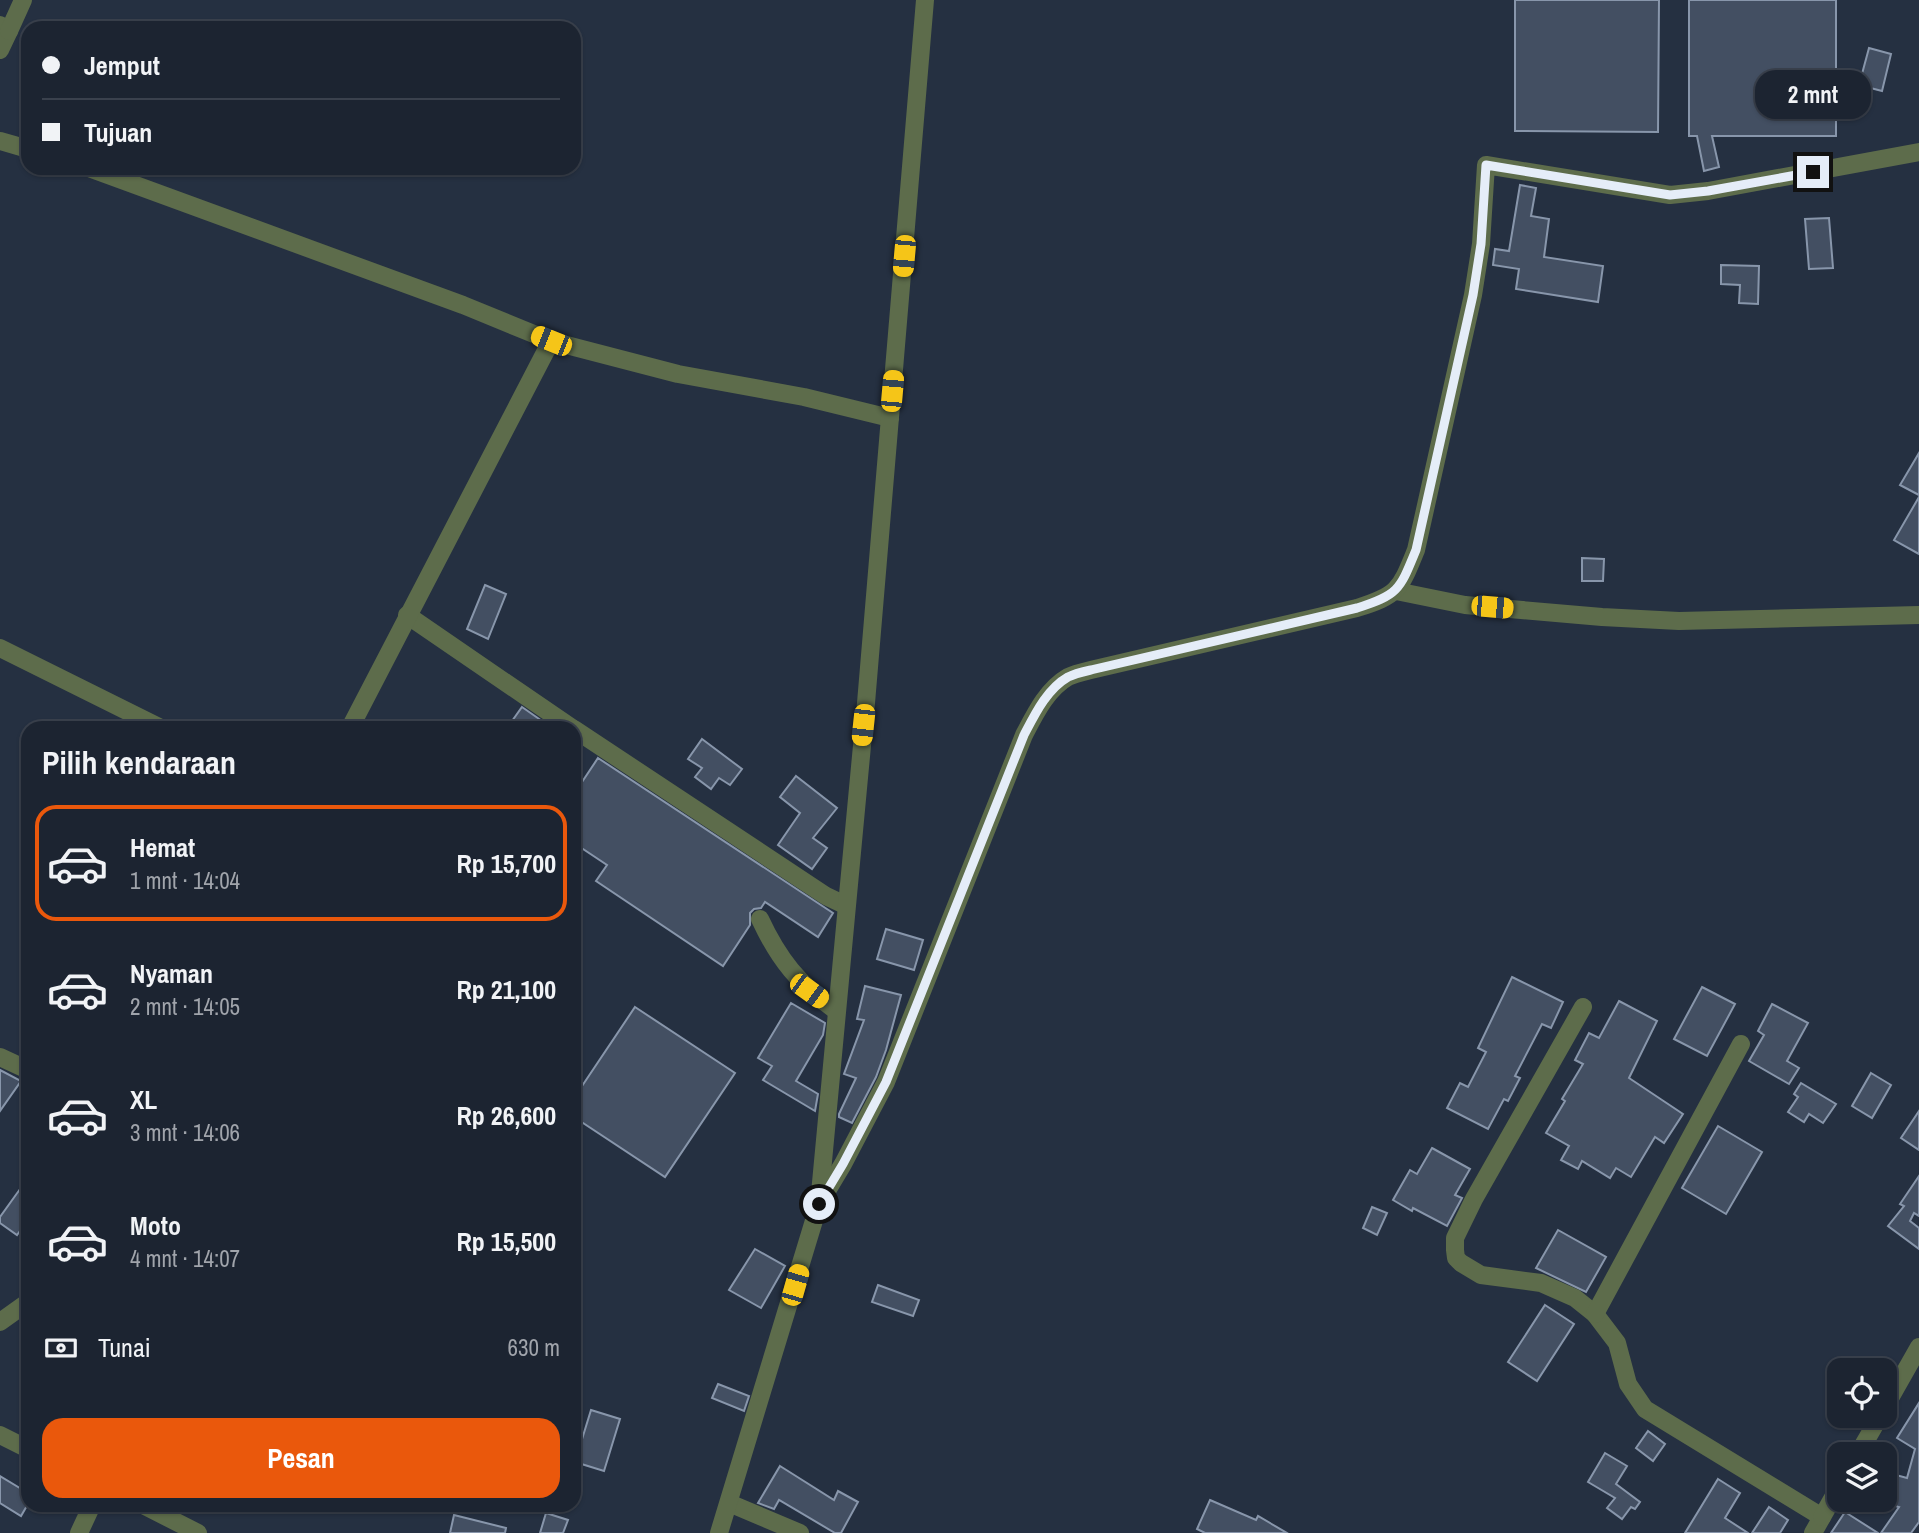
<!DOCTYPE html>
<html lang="id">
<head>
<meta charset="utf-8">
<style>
	:root { --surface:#1c2431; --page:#29303d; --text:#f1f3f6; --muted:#a0a4ab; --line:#3a414d; --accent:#ea580c }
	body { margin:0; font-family:"Archivo Narrow",sans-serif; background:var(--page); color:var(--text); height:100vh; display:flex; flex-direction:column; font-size:26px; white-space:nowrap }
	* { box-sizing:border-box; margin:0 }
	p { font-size:23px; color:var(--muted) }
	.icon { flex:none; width:38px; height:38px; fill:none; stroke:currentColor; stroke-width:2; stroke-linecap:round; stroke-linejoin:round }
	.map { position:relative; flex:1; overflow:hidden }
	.sheet { position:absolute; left:21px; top:721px; width:560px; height:791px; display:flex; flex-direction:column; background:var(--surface); border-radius:21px; box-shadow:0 2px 5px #0004,0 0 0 2px var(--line) }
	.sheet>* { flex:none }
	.guide { position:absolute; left:21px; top:21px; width:560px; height:154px; border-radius:21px; box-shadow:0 2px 5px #0004,0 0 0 2px var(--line); display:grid; align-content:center; height:154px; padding:0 21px; background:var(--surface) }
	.fabs { position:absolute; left:1827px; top:1358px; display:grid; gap:14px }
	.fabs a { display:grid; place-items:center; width:70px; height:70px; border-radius:14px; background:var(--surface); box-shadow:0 2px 5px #0004,0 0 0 2px var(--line); font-size:35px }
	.end { position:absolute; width:32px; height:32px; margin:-16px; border:9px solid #e5edf8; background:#111; box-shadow:0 0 0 4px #111 }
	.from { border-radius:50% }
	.bubble { position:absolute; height:49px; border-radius:21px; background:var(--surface); box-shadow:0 2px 5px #0004,0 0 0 2px var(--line); font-size:23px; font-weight:700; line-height:49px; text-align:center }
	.car { position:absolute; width:21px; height:42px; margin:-21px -10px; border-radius:9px; box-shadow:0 0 5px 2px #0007; background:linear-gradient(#f5c518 24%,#345 0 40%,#f5c518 0 76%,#345 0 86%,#f5c518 0) }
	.guide b { display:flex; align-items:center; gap:24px; height:66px; font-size:26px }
	.guide b+b { border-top:2px solid var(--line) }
	.guide i { width:18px; height:18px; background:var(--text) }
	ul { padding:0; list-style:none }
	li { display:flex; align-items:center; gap:21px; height:116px; margin:0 14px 10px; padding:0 7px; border:4px solid transparent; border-radius:21px }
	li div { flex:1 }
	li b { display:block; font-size:26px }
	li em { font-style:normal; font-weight:700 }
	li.selected { border-color:var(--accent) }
	li>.icon { width:63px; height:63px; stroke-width:1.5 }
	h2 { padding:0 21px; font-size:32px; line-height:84px }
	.pay { display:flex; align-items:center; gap:18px; height:77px; padding:0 21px; font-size:26px }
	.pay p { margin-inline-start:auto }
	.primary-button { display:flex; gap:14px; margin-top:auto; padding:14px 21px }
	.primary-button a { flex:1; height:80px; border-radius:21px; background:var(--accent); color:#fff; font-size:28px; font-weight:700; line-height:80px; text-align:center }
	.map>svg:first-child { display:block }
	.building { fill:#434f62; stroke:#8896ab; stroke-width:2 }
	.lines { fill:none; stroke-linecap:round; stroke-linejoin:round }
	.minor { stroke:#5d6c4b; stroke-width:18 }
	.route { stroke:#e5edf8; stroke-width:9 }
</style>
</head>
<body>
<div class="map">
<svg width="1919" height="1533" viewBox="0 0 1919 1533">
	<rect width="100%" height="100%" fill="#253041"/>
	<g class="building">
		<polygon points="1515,0 1659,0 1658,132 1515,131"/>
		<polygon points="1689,0 1836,0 1836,136 1712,136 1719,167 1704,171 1697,136 1689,136"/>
		<polygon points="1869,48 1891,54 1882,91 1859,85"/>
		<polygon points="1520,185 1536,188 1531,216 1549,219 1544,257 1603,266 1598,302 1516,289 1519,269 1493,265 1495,249 1509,251"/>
		<polygon points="1829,218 1833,268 1809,269 1805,219"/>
		<polygon points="1721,265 1759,266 1758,304 1739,303 1740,285 1721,284"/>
		<polygon points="1919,453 1919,495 1900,485"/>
		<polygon points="1919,497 1919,554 1894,540"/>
		<polygon points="1582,558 1604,559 1603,581 1582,581"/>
		<polygon points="485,585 506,594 488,639 467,629"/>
		<polygon points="522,707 552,728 507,728"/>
		<polygon points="702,739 742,769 730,785 719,778 711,789 695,777 702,768 688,759"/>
		<polygon points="598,758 833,913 818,937 765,902 761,908 754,909 750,913 750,925 723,966 596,881 607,865 574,843 574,794"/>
		<polygon points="796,776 837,808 813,838 827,848 812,869 778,845 800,813 780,797"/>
		<polygon points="886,929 923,940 914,970 877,959"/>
		<polygon points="1512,977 1563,1002 1551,1028 1542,1024 1515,1076 1520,1078 1508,1101 1504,1099 1488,1129 1447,1108 1460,1083 1468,1087 1486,1052 1478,1048"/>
		<polygon points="865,986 901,995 886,1050 876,1077 852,1123 839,1117 839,1114 856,1078 844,1074 864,1020 857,1019"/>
		<polygon points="1702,987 1735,1004 1707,1056 1674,1039"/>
		<polygon points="1619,1001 1657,1021 1629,1078 1683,1114 1664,1143 1655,1137 1631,1177 1616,1168 1610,1178 1582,1161 1578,1169 1561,1160 1569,1146 1546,1133 1565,1101 1562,1099 1583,1064 1575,1060 1589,1033 1599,1038"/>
		<polygon points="791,1003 825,1023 823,1035 796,1081 818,1094 815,1111 763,1080 772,1066 758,1058"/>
		<polygon points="1772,1004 1808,1023 1787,1061 1799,1068 1789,1084 1749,1061 1764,1035 1758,1031"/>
		<polygon points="635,1007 735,1073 665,1177 574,1117 574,1098"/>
		<polygon points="0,1070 21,1081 0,1111"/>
		<polygon points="1871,1073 1891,1085 1872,1118 1852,1106"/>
		<polygon points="1801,1083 1836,1104 1823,1123 1809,1114 1804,1122 1788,1112 1798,1097 1794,1094"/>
		<polygon points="1919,1111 1919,1150 1901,1138"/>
		<polygon points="1718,1126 1762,1152 1726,1214 1682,1188"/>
		<polygon points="1432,1148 1470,1169 1455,1195 1462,1198 1447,1226 1413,1208 1412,1211 1393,1200 1410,1170 1417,1174"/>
		<polygon points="1919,1176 1919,1216 1914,1213 1910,1221 1919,1228 1919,1249 1888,1226 1904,1206 1900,1204"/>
		<polygon points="28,1178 28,1220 17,1235 0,1223 0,1217"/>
		<polygon points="1372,1207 1387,1213 1377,1235 1363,1228"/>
		<polygon points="1558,1230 1606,1257 1586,1292 1536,1268"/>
		<polygon points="755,1249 785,1266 761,1308 729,1290"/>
		<polygon points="878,1285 919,1300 913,1316 872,1302"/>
		<polygon points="1545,1305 1574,1324 1537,1381 1508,1362"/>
		<polygon points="718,1384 749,1396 744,1411 712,1398"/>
		<polygon points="1919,1403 1919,1522 1911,1533 1881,1533 1899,1507 1885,1503 1885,1472 1907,1478 1915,1449 1897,1438"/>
		<polygon points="591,1410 620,1419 604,1471 575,1462"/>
		<polygon points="1648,1431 1665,1444 1653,1461 1636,1448"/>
		<polygon points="1605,1453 1627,1466 1616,1484 1640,1502 1635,1509 1631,1507 1622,1519 1607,1508 1615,1498 1588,1482"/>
		<polygon points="780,1466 834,1500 838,1491 858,1502 841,1533 835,1533 779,1500 774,1509 758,1503"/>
		<polygon points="0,1476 28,1493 28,1504 21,1516 0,1503"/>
		<polygon points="1718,1479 1740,1493 1725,1518 1748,1533 1685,1533"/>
		<polygon points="1210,1500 1256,1520 1258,1516 1287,1533 1205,1533 1197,1529"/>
		<polygon points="1769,1507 1788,1520 1780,1533 1752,1533"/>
		<polygon points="1845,1512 1878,1533 1831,1533"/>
		<polygon points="546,1513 568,1520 563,1533 540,1533"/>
		<polygon points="454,1515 506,1528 505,1533 450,1533"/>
	</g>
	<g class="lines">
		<g class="minor">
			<polyline points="0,25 9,31 0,50"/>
			<polyline points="9,31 23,0"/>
			<polyline points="0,141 28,149"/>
			<polyline points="89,168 463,305 551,341 678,374 804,397 890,418"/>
			<polyline points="1396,591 1465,605 1602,617 1679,621 1919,615"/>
			<polyline points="407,615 572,728"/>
			<polyline points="0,648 161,728"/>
			<polyline points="350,728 551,341"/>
			<polyline points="574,729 826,896 845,905"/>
			<path d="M760,919C779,960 799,984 835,1010"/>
			<polyline points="1583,1007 1474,1199 1455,1238 1455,1250 1456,1258 1461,1263 1481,1275 1541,1283 1575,1298 1595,1314 1617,1343 1628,1384 1645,1409 1822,1517 1813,1533"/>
			<polyline points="0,1057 28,1070"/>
			<path d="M819,1204L843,1164L886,1082L1024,735C1035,714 1047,689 1068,677C1076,673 1087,671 1095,669L1357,608C1399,595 1400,589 1416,550L1473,295L1481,244L1486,165L1670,195L1708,191L1919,152"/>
			<polyline points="1595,1314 1741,1044"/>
			<polyline points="0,1322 28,1302"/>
			<polyline points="1885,1407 1919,1347"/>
			<polyline points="0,1435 28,1449"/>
			<polyline points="1858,1454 1880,1416"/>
			<polyline points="729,1503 800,1533"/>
			<polyline points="143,1505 198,1533"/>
			<polyline points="1822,1517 1839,1487"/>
			<polyline points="79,1533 92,1505"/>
			<polyline points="719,1533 819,1204 866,703 925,0"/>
		</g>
	</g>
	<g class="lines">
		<path class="route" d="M819,1204L843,1164L886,1082L1024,735C1035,714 1047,689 1068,677C1076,673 1087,671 1095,669L1357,608C1399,595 1400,589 1416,550L1473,295L1481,244L1486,165L1670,195L1708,191L1813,172"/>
	</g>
</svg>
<div class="fabs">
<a><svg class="icon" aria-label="locate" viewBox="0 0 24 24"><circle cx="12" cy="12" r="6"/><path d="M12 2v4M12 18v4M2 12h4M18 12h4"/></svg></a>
<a><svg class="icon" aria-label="layers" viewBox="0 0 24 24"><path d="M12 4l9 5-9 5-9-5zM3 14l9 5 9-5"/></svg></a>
</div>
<i class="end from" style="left:819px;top:1204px"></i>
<i class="end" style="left:1813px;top:172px"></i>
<div class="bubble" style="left:1755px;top:70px;width:116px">2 mnt</div>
<i class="car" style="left:904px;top:256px;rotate:185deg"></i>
<i class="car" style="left:551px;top:341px;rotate:292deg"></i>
<i class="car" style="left:892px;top:391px;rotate:5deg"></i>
<i class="car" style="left:1492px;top:607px;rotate:95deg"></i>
<i class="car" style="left:863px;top:725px;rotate:186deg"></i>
<i class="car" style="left:809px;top:991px;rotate:126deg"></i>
<i class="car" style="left:795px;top:1285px;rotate:16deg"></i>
<div class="guide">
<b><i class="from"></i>Jemput</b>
<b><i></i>Tujuan</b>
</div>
<section class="sheet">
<h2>Pilih kendaraan</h2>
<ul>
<li class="selected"><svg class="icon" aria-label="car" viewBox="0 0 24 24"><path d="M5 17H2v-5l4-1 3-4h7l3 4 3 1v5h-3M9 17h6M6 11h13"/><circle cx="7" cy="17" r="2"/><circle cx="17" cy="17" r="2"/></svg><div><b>Hemat</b><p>1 mnt · 14:04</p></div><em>Rp 15,700</em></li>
<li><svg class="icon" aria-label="car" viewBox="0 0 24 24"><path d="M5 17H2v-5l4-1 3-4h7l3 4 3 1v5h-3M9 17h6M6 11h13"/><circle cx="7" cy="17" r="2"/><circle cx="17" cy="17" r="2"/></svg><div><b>Nyaman</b><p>2 mnt · 14:05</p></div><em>Rp 21,100</em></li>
<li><svg class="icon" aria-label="car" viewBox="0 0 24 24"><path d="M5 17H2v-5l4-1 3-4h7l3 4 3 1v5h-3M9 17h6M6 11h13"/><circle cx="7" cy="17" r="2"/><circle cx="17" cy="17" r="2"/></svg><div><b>XL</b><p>3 mnt · 14:06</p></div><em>Rp 26,600</em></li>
<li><svg class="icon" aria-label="car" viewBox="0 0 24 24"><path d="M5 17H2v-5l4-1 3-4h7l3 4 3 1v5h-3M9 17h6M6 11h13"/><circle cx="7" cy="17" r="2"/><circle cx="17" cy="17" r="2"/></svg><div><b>Moto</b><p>4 mnt · 14:07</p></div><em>Rp 15,500</em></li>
</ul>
<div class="pay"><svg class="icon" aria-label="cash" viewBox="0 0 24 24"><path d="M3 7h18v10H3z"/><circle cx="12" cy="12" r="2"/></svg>Tunai<p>630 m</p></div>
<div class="primary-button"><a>Pesan</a></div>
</section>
</div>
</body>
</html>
